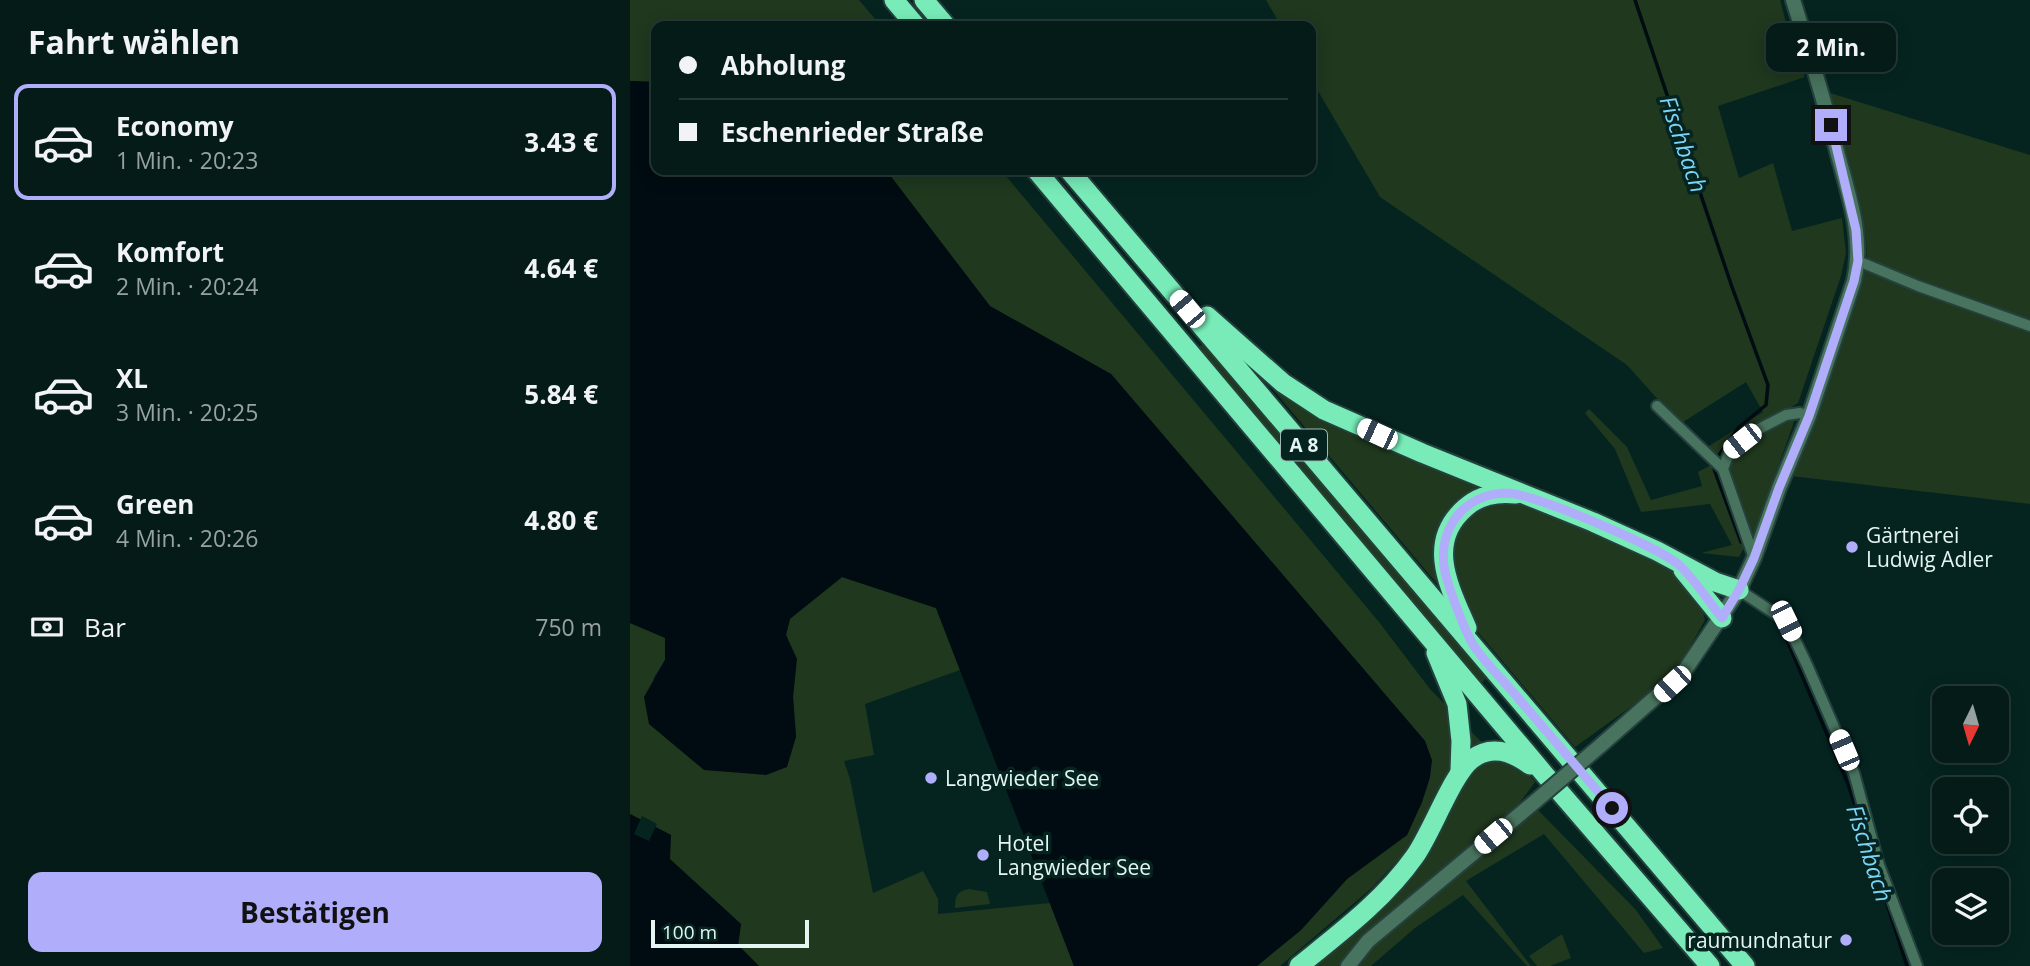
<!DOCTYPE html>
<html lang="de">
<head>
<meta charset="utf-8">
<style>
	:root { --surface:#041b18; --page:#122825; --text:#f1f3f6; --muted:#97a1a2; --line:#253937; --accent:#b0aefa }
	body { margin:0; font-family:"Open Sans",sans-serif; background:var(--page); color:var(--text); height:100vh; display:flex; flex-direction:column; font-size:26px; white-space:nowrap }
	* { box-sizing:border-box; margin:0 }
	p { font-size:23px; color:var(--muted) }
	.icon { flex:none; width:38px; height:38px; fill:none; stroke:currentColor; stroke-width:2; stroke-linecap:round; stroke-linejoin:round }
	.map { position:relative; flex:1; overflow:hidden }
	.details { display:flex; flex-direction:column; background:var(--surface); width:630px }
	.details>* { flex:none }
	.top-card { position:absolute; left:21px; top:21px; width:665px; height:154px; border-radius:14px; box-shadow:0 4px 18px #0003,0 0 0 2px var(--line); display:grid; align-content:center; height:154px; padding:0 28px; background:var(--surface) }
	.needle { width:46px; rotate:185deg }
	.fabs { position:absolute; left:1302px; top:686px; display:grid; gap:14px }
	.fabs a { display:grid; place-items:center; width:77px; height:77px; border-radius:14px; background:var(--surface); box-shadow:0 4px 18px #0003,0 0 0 2px var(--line); font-size:35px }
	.scale { position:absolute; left:21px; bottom:18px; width:158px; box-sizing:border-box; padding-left:7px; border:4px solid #e4f5f2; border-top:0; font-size:19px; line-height:24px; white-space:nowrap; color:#e4f5f2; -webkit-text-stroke:5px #052420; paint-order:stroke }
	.end { position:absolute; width:32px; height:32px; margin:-16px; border:9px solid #b0aefa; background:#111; box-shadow:0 0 0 4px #111 }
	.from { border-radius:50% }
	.bubble { position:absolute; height:49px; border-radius:14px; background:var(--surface); box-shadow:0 4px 18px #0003,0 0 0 2px var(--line); font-size:23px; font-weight:700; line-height:49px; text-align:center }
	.car { position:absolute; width:21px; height:42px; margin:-21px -10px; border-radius:9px; box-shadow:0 0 5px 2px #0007; background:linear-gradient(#fff 24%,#345 0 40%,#fff 0 76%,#345 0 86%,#fff 0) }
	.top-card b { display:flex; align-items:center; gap:24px; height:66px; font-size:26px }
	.top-card b+b { border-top:2px solid var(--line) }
	.top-card i { width:18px; height:18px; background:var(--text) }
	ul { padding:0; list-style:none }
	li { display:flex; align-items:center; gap:21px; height:116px; margin:0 14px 10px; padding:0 14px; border:4px solid transparent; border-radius:14px }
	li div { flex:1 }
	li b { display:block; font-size:26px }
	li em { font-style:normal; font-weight:700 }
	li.active { border-color:var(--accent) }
	li>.icon { width:63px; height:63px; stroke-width:1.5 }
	h2 { padding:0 28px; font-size:32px; line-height:84px }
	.pay { display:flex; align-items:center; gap:18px; height:77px; padding:0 28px; font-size:26px }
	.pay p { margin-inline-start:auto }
	.action { display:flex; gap:14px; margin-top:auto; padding:14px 28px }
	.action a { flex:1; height:80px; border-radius:14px; background:var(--accent); color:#111; font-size:28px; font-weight:700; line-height:80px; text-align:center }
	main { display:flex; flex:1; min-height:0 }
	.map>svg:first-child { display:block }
	.green { fill:#1f381e }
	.water { fill:#000c12 }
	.pier { fill:#052420 }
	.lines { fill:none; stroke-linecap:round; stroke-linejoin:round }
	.stream { stroke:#000c12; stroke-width:3.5 }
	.minor-casing { stroke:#24413d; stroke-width:14 }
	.tertiary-casing { stroke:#24413d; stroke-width:18 }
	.motorway-casing { stroke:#24413d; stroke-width:23 }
	.minor { stroke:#48735e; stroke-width:10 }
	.tertiary { stroke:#48735e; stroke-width:14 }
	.motorway { stroke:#78ebb8; stroke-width:19 }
	.tertiary-bridge-casing { stroke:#24413d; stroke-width:18; stroke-linecap:butt }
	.tertiary-bridge { stroke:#48735e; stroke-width:14 }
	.route { stroke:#b0aefa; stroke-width:9 }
	.poi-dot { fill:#b0aefa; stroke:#052420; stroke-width:2.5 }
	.labels { text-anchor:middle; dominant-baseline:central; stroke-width:7; stroke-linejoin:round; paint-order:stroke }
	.shield { fill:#052420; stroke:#a1b6b3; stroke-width:2 }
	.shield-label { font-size:19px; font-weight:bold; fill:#e4f5f2 }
	.poi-label { font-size:21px; fill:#e4f5f2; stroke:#052420; text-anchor:start }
	.water-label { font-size:23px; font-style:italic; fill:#7bd5f6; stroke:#052420 }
</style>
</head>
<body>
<main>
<section class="details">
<h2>Fahrt wählen</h2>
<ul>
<li class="active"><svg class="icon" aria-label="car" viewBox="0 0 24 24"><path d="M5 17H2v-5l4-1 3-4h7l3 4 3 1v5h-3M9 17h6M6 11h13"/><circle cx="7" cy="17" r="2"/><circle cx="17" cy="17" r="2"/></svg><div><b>Economy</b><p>1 Min. · 20:23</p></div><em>3.43 €</em></li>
<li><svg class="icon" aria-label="car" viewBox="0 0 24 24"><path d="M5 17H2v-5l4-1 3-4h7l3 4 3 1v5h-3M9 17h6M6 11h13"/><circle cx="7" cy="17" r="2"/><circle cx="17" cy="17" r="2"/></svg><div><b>Komfort</b><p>2 Min. · 20:24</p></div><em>4.64 €</em></li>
<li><svg class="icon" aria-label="car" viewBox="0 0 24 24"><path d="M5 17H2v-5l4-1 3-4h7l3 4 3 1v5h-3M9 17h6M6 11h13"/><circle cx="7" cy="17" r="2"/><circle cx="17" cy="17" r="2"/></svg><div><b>XL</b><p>3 Min. · 20:25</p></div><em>5.84 €</em></li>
<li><svg class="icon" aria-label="car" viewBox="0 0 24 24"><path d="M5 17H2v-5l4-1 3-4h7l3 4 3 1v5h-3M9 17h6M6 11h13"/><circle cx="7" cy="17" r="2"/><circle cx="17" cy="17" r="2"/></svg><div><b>Green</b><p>4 Min. · 20:26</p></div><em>4.80 €</em></li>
</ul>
<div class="pay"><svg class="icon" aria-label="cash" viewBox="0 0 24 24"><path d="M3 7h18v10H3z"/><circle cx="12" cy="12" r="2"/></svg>Bar<p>750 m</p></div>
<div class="action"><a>Bestätigen</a></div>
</section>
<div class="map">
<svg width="1400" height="966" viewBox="0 0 1400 966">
	<rect width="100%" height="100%" fill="#052420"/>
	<g class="green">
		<polygon points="0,0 229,0 251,26 26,26 26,82 0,81"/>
		<polygon points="636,0 1150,0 1166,59 1175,77 1088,106 1109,178 1143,163 1162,231 1212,218 1216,253 1211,276 1168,403 1122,431 1099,449 1090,471 1116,544 1109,557 1071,553 1102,545 1080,504 1011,512 985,449 955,413 959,409 997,447 1021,500 1072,486 1068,472 1081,465 1071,451 1133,412 1116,382 1050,424 997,365 750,197 681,79 681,26 651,26"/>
		<polygon points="1200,93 1400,155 1400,504 1161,476 1203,370 1237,260 1236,238"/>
		<polygon points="256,170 371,170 749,622 800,689 867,758 892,767 905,782 880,816 731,941 710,966 674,966 795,854 818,815 779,848 743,887 650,966 627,966 671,930 717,879 777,835 792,802 800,777 795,741 481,374 360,307"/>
		<polygon points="575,342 858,676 849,686 565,350"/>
		<polygon points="619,361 679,406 1014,549 1040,567 1071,602 1075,620 1051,663 1027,688 945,747"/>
		<polygon points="1160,420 1164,421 1163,425 1123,537 1097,468 1109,449 1146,426"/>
		<polygon points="212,577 306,608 330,670 235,704 244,755 214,761 220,779 243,893 293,871 308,899 308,914 420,903 444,966 129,966 108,945 111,924 39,859 41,835 0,814 0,623 35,637 35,660 23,679 166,737 163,697 166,660 156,635 160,618"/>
		<polygon points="907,809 1006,910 1033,948 1014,953 914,834 836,881 901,966 897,966 833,895 785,928 741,966 723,966 741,945"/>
		<path d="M339,889L357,892L360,904L325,908C325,896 327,891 339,889Z"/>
		<polygon points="932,934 941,958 920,966 907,966 899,956"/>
	</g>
	<g class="water">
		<polygon points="0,81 26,82 26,170 256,170 360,306 481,374 795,741 802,760 800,777 792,802 777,835 717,879 671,930 627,966 444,966 306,608 212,577 160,619 156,635 167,659 163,697 166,737 157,767 136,775 74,770 19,724 14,697 35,660 35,638 0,623"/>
		<polygon points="0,814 41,835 40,859 111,924 108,945 129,966 0,966"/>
	</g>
	<polygon class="pier" points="12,816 27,824 19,841 4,834"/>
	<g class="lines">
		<g class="stream">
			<polyline points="1005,0 1102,287 1138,385 1136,405 1109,427 1089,455"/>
			<polyline points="1084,469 1111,542"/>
			<polyline points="1151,626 1218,784 1277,966"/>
		</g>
		<defs>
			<g id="minor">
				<polyline points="1228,261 1288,286 1400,326"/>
				<polyline points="1027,406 1093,469"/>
				<polyline points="1124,558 1093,469 1100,450 1123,432 1156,415 1170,413 1179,416"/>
				<polyline points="1109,590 1156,621 1177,665 1224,773 1249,865 1287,966"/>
			</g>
			<g id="tertiary">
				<path d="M970,746L1053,673L1109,590L1124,558L1149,488L1179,416L1224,281C1234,238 1219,196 1208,155C1195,102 1179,51 1163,0"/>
				<polyline points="718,966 738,941 901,805"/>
			</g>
			<g id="motorway">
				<polyline points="264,0 286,26"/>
				<polyline points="294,0 316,26"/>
				<polyline points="406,170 916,776 1080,966"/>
				<polyline points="439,170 1115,966"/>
				<polyline points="577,316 653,383 694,410 792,453 963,522 1027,551 1085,582 1109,590"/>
				<polyline points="1053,570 1092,618"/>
				<path d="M837,628C820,588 795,543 835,508C849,495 868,492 886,494"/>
				<polyline points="806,653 827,704 831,741 830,771"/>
				<path d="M669,966C711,932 754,900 785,856C802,832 823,773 842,759C862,744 882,752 900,765"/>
			</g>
		</defs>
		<use href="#minor" class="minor-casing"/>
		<use href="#tertiary" class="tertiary-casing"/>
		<use href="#motorway" class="motorway-casing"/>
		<use href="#minor" class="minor"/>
		<use href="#tertiary" class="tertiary"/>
		<use href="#motorway" class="motorway"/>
		<defs>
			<polyline id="tertiary-bridge" points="901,805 970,746"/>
		</defs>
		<use href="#tertiary-bridge" class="tertiary-bridge-casing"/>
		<use href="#tertiary-bridge" class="tertiary-bridge"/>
	</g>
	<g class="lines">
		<path class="route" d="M982,808C951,772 920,735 889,699C875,682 857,665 844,646C835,632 819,589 815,572C806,530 834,493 877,493C905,494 1026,546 1048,564C1065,579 1078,601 1092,618L1109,590L1124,558L1149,488L1179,416L1224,281L1228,261L1226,230L1201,125"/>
	</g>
	<g class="poi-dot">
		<circle cx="1222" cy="547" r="7"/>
		<circle cx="301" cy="778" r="7"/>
		<circle cx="353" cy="855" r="7"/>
		<circle cx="1216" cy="940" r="7"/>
	</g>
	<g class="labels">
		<rect class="shield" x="651" y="429.5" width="46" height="31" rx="5"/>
		<g class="shield-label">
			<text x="674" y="445">A 8</text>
		</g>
		<g class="poi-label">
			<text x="1236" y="535">Gärtnerei<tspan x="1236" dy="24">Ludwig Adler</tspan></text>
			<text x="315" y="778">Langwieder See</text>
			<text x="367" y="843">Hotel<tspan x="367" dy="24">Langwieder See</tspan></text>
			<text x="1202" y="940" text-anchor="end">raumundnatur</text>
		</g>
		<g class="water-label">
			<text transform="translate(1054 144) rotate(71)">Fischbach</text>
			<text transform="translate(1240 853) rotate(72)">Fischbach</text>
		</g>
	</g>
</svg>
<div class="fabs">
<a><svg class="needle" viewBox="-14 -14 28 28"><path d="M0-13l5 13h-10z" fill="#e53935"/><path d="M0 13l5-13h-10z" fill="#97a1a2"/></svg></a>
<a><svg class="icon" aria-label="locate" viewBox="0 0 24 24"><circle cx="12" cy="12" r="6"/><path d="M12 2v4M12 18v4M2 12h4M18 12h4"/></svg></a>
<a><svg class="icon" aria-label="layers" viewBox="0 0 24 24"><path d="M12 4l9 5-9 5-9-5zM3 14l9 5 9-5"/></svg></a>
</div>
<div class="scale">100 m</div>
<i class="end from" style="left:982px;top:808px"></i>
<i class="end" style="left:1201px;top:125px"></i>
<div class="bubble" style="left:1136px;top:23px;width:130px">2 Min.</div>
<i class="car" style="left:557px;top:309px;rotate:320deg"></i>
<i class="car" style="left:747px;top:434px;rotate:295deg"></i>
<i class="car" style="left:1112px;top:441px;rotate:232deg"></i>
<i class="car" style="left:1156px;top:621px;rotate:154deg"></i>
<i class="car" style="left:1042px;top:684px;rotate:227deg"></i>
<i class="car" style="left:1214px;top:750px;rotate:337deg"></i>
<i class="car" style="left:863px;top:836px;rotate:230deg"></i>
<div class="top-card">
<b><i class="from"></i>Abholung</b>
<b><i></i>Eschenrieder Straße</b>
</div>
</div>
</main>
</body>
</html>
